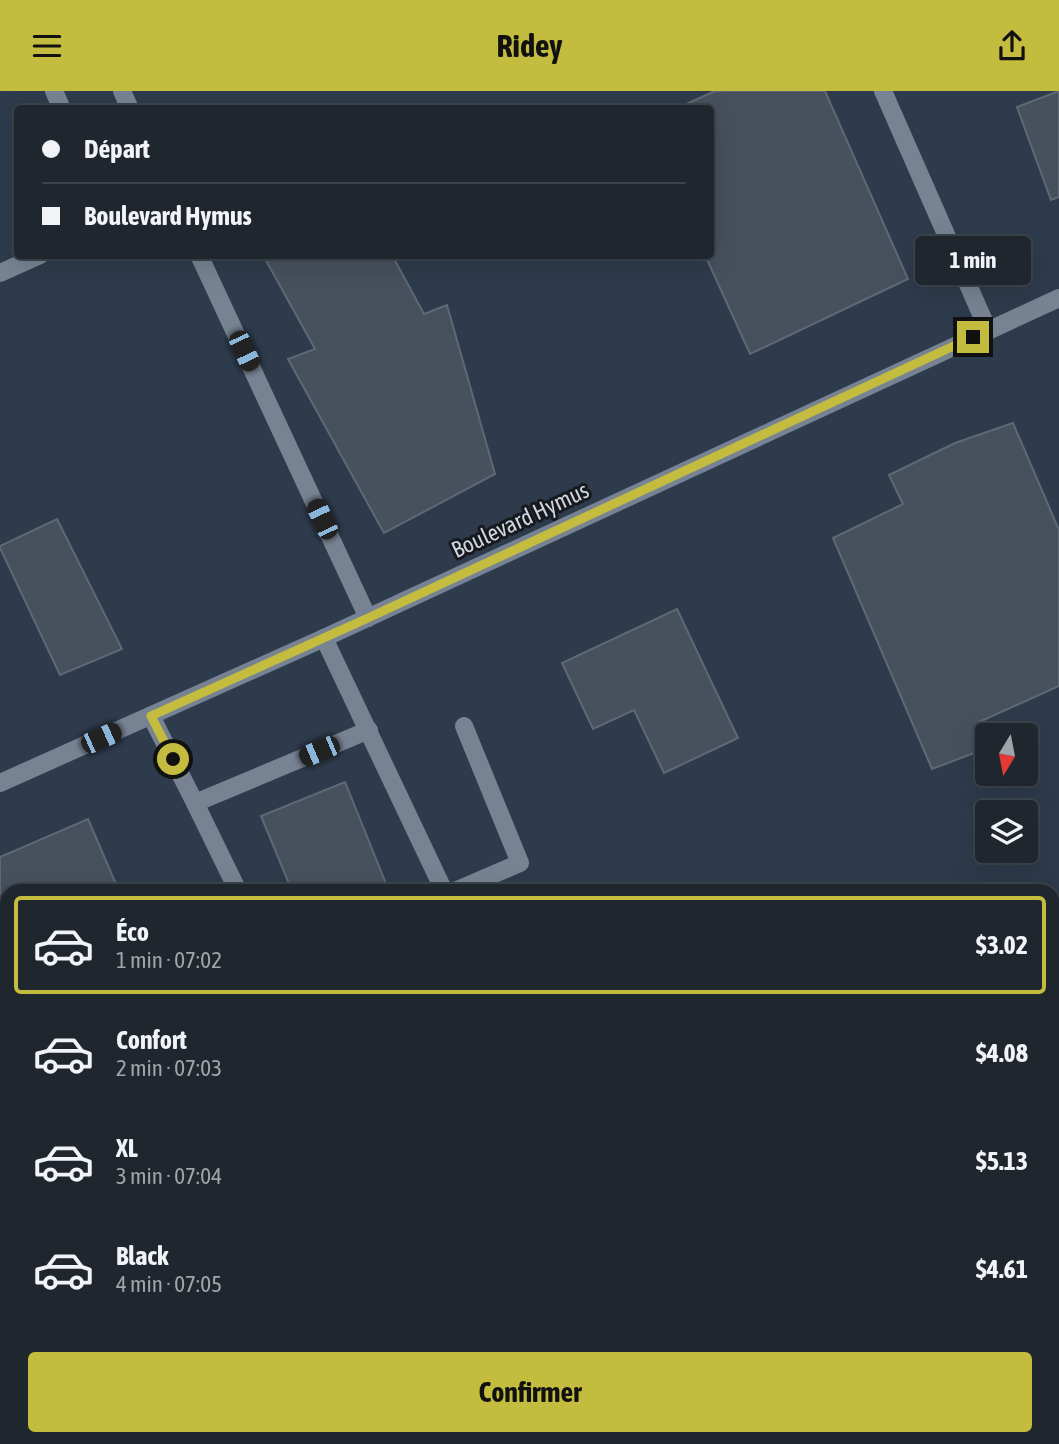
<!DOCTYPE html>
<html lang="fr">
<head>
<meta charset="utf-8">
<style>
	:root { --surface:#1f262e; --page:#2c323a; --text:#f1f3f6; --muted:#a1a5aa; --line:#3c434a; --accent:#c4bc3e }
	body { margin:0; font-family:"Asap Condensed",sans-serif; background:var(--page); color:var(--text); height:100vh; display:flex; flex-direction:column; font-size:26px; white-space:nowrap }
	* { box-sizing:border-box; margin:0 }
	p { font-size:23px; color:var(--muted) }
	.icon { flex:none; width:38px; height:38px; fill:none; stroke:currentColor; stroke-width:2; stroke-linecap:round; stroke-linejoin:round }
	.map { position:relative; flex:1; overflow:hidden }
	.panel { position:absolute; left:0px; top:793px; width:1060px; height:562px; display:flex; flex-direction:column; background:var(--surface); border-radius:21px 21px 0 0; box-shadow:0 7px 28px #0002,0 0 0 2px var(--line) }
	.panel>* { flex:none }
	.hud { position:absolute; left:14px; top:14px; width:700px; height:154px; border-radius:7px; box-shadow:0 7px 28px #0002,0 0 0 2px var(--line); display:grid; align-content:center; height:154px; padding:0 28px; background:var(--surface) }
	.needle { width:46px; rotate:190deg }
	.tools { position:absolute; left:975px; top:632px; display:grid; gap:14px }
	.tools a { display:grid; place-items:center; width:63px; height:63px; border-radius:7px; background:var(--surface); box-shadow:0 7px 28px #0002,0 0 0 2px var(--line); font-size:35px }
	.end { position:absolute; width:32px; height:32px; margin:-16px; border:9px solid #c4bc3e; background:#111; box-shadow:0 0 0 4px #111 }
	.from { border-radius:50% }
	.bubble { position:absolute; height:49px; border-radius:7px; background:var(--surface); box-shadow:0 7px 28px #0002,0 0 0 2px var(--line); font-size:23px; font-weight:700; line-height:49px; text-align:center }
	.car { position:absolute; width:21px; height:42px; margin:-21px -10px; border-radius:9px; box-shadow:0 0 5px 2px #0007; background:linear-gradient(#222 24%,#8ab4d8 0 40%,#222 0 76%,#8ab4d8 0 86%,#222 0) }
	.hud b { display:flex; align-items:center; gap:24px; height:66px; font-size:26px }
	.hud b+b { border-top:2px solid var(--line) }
	.hud i { width:18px; height:18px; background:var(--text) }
	ul { padding:12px 0 0; list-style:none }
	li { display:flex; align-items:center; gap:21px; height:98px; margin:0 14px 10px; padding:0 14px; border:4px solid transparent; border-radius:7px }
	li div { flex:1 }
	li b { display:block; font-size:26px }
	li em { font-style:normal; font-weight:700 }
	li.on { border-color:var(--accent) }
	li>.icon { width:63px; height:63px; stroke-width:1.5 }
	.primary-button { display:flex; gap:14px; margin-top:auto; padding:14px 28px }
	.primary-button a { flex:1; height:80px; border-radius:7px; background:var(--accent); color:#111; font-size:28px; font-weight:700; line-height:80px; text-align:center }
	header { display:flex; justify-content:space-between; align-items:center; height:91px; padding:0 28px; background:var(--accent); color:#111; font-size:32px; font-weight:700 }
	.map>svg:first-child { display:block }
	.built { fill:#2e3b4c; fill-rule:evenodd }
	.building { fill:#47505d; stroke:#5f6976; stroke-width:2 }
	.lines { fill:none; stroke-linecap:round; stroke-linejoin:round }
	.minor { stroke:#778393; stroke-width:18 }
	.tram { stroke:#7b828d; stroke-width:2 }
	.route { stroke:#c4bc3e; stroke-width:9 }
	.labels { text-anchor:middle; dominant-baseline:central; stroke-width:6; stroke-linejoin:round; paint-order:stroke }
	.street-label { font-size:23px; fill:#d1d6de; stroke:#161a1f }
</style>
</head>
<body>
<header><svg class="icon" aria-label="menu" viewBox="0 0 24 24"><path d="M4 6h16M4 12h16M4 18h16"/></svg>Ridey<svg class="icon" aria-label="share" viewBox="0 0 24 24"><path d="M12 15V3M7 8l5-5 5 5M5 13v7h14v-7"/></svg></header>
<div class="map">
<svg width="1059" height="1353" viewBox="0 0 1059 1353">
	<rect width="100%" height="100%" fill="#29323e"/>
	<path class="built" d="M0,0H1059V1353H0ZM18,18H710V164H18ZM987,644H1026V682H987ZM987,721H1026V760H987ZM7,800H1054V1348H7Z"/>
	<g class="building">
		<polygon points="715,0 825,0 908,188 750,263 705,164 710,164 710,18 675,18"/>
		<polygon points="1059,0 1059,106 1051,109 1017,16"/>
		<polygon points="263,164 392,164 424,223 447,214 495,383 384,442 288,268 315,258"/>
		<polygon points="1013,332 1059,439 1059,595 979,631 987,646 987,657 932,678 833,447 903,413 889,384 955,352"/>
		<polygon points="57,428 122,558 60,584 0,457 0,455"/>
		<polygon points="677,518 738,647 664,682 634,619 593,638 562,572"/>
		<polygon points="345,691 389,800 292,800 261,725"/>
		<polygon points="88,728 119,800 7,800 7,953 0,937 0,766"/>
		<polygon points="1059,997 1059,1171 1054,1174 1054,999"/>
		<polygon points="7,1162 7,1272 0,1275 0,1165"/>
		<polygon points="286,1348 494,1348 497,1353 288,1353"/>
	</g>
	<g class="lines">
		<g class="minor">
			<polyline points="54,0 62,18"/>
			<polyline points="122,0 130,18"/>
			<polyline points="883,0 988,239"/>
			<polyline points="199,164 368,527"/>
			<polyline points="0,182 40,164"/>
			<polyline points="324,547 444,800"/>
			<polyline points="151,625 195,712 369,639"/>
			<polyline points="0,692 324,547 1059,207"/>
			<polyline points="195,712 238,800"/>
			<polyline points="455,800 520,772 464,635"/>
			<polyline points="1054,951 1059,949"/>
			<polyline points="1054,1209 1059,1206"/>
			<polyline points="1054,1328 1059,1326"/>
			<polyline points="259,1348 261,1353"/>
			<polyline points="648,1348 651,1353"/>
			<polyline points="736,1353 748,1348"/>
			<polyline points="1000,1353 1012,1348"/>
		</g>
		<g class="tram">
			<polyline points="1054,878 1059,875"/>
			<polyline points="1054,898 1059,895"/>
			<polyline points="11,1353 24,1348"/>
			<polyline points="55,1353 67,1348"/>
		</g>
	</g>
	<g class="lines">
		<polyline class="route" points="173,668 151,625 368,527 973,246"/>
	</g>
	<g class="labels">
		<g class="street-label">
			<text transform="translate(520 429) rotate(-25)">Boulevard Hymus</text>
		</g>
	</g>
</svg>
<div class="tools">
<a><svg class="needle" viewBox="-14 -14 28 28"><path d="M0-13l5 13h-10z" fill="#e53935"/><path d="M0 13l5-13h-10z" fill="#a1a5aa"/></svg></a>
<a><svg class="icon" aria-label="layers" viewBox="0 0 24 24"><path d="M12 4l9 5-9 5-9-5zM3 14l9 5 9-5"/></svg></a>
</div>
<i class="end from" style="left:173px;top:668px"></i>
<i class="end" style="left:973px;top:246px"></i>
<div class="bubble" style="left:915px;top:145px;width:116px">1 min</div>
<i class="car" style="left:244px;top:260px;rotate:155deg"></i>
<i class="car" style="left:322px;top:428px;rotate:335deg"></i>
<i class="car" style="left:101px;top:647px;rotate:66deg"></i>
<i class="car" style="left:319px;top:660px;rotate:247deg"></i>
<div class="hud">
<b><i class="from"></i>Départ</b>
<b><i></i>Boulevard Hymus</b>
</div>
<section class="panel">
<ul>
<li class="on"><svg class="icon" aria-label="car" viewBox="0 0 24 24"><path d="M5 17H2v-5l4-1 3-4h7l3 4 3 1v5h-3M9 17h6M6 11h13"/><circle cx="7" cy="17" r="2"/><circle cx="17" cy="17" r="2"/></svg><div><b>Éco</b><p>1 min · 07:02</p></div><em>$3.02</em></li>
<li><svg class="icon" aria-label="car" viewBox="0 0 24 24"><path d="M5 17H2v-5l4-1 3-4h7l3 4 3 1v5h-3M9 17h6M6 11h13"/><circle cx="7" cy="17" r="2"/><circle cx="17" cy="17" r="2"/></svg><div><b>Confort</b><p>2 min · 07:03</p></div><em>$4.08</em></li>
<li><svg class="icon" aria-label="car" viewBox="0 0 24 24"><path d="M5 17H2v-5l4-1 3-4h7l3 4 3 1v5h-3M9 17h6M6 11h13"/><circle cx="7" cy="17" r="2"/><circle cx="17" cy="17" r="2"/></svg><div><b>XL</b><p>3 min · 07:04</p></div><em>$5.13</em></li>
<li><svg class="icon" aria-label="car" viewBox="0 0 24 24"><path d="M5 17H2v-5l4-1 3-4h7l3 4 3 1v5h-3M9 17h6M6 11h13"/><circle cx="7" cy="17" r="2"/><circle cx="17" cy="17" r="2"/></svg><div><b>Black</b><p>4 min · 07:05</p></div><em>$4.61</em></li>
</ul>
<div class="primary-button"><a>Confirmer</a></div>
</section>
</div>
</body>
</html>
